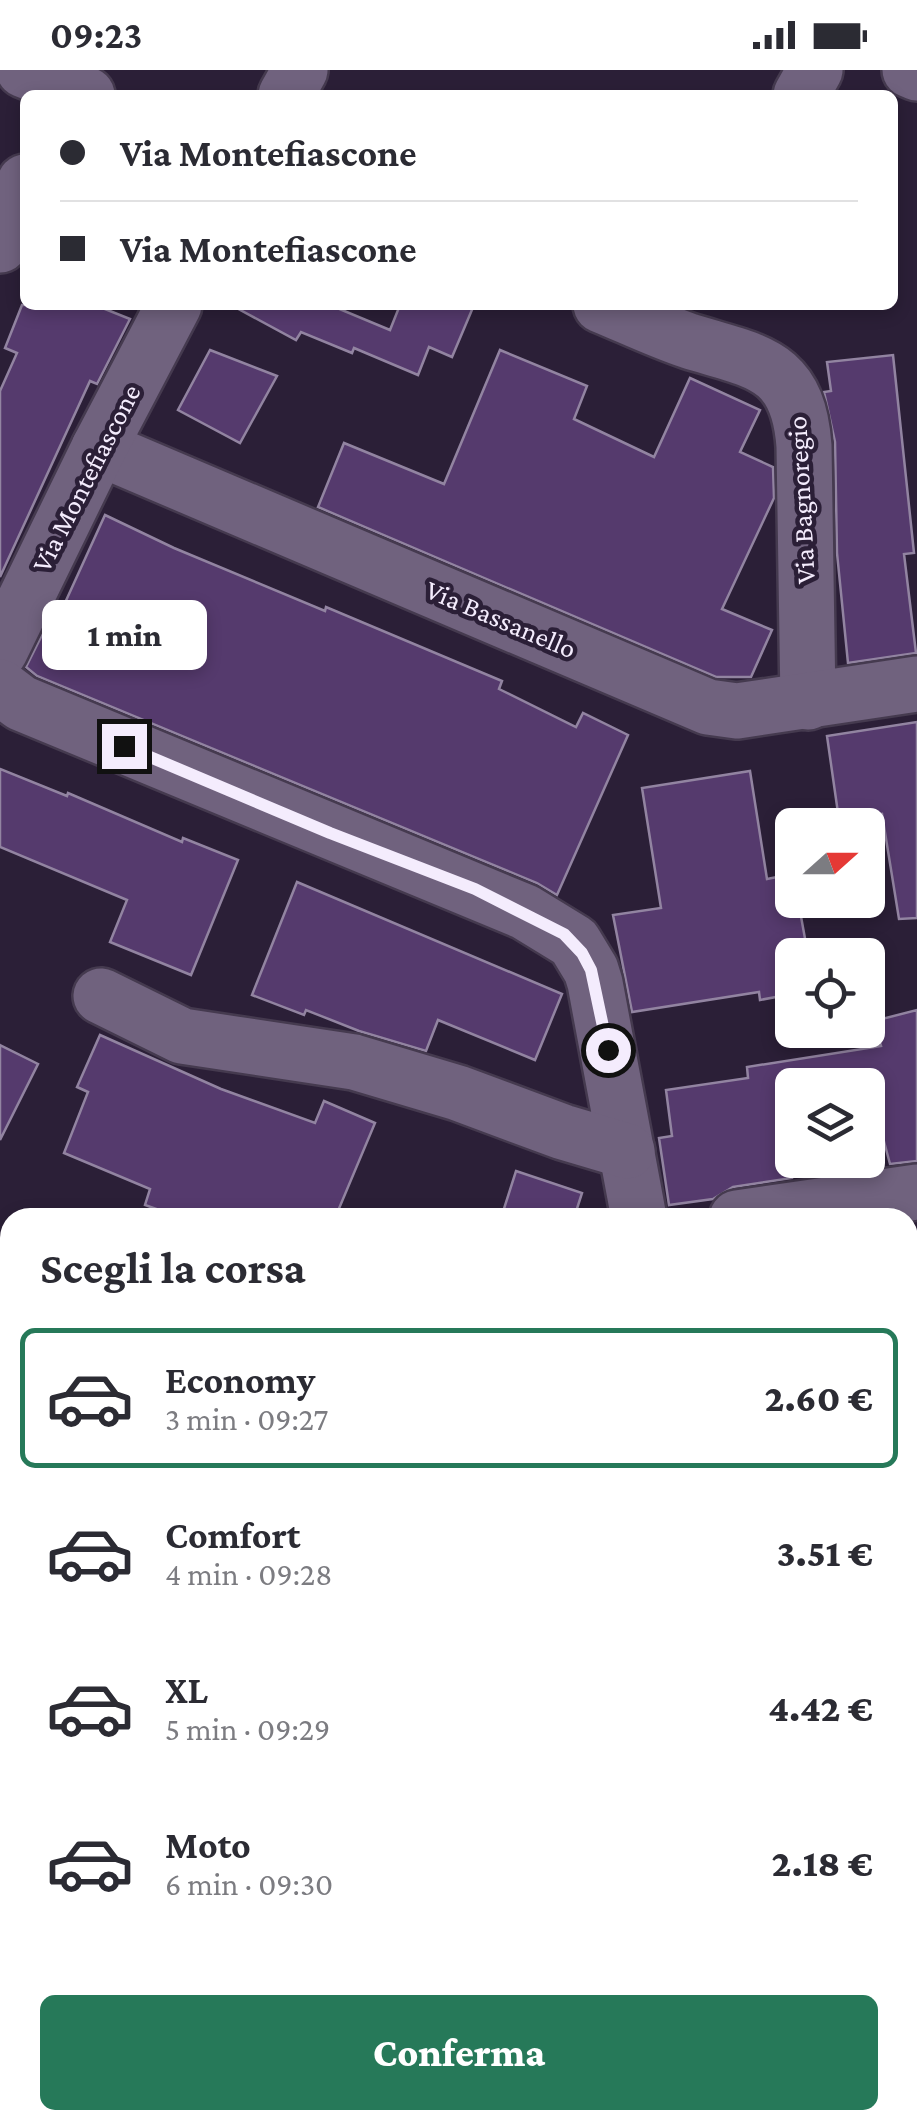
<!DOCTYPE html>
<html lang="it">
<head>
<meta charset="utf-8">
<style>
	:root { --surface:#fff; --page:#f7f7f7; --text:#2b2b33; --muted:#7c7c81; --line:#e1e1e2; --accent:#267959 }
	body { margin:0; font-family:"Crimson Pro",serif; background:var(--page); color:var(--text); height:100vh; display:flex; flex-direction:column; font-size:38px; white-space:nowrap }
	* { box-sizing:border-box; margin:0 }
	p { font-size:32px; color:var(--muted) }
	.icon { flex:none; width:55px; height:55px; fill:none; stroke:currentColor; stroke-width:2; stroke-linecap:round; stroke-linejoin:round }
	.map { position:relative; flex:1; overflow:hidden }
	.side { position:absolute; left:0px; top:1138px; width:918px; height:922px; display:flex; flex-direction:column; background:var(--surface); border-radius:30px 30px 0 0; box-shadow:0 5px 15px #0003 }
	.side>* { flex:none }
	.hud { position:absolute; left:20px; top:20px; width:878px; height:220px; border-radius:15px; box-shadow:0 5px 15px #0003; display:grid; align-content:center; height:220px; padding:0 40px; background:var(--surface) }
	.needle { width:65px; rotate:69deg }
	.buttons { position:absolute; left:775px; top:738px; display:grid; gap:20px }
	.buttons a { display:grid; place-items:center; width:110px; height:110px; border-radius:15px; background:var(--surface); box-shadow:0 5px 15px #0003; font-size:50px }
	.end { position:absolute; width:45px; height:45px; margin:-22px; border:12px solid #f4ecfd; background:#111; box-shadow:0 0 0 5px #111 }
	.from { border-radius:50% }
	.bubble { position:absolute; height:70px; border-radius:15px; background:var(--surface); box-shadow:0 5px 15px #0003; font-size:32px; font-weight:800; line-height:70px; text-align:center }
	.hud b { display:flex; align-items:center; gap:35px; height:95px; font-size:38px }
	.hud b+b { border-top:2px solid var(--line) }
	.hud i { width:25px; height:25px; background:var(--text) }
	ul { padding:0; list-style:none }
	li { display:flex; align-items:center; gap:30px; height:140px; margin:0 20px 15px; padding:0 20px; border:5px solid transparent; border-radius:15px }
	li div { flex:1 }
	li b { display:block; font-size:38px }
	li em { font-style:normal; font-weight:800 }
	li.on { border-color:var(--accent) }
	li>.icon { width:90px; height:90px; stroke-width:1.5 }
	h2 { padding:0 40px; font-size:45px; line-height:120px }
	.button { display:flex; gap:20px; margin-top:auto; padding:20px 40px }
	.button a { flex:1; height:115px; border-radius:15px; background:var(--accent); color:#fff; font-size:40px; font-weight:800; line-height:115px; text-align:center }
	.status { display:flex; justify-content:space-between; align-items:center; height:70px; padding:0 50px; background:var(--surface); direction:ltr }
	.status svg { height:28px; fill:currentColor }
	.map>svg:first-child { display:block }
	.building { fill:#553a6d; stroke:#9284a1; stroke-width:2.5 }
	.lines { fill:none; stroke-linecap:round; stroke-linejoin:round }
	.minor-casing { stroke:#453a4f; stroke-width:60 }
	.minor { stroke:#70627e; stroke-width:55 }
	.route { stroke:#f4ecfd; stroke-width:12 }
	.labels { text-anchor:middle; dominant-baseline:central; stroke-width:9; stroke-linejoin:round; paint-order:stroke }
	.street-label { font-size:28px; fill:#f4ecfd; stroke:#2b1f37 }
</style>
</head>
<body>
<div class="status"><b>09:23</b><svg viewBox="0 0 49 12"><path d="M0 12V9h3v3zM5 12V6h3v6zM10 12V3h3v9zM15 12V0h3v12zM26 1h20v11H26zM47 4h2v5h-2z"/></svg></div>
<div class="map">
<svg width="917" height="2058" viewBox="0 0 917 2058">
	<rect width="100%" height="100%" fill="#2b1f37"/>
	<g class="building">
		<polygon points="22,235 95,235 130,249 97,314 90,311 0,507 0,321 17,283 5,278"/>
		<polygon points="231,235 330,235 390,260 400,235 474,235 452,287 429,277 418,305 354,278 352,283 301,262 296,270"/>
		<polygon points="210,280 277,306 240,373 178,340"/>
		<polygon points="500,280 587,316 574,349 654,387 690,308 760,340 740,382 773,397 774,428 722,539 772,560 751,607 716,607 318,437 344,373 444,414"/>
		<polygon points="893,285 914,483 904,484 916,583 848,593 837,483 835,372 824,322 831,321 827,292"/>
		<polygon points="105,445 174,478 325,541 326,537 502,611 499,619 576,657 583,643 628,665 557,825 537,813 37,606 26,597 58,533 64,535"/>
		<polygon points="917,652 917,848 899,849 882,744 839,750 827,666"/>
		<polygon points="0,699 67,726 68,723 182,772 183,768 238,790 191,905 110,872 127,830 0,777"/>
		<polygon points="750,701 767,809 792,804 792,830 798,830 808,885 792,885 792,924 760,930 759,922 632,942 613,845 661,838 642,718"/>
		<polygon points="297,812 562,924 535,990 438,950 426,981 359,961 306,940 304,945 252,925"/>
		<polygon points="917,940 917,1091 890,1094 869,1015 792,1015 792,1108 733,1117 713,1129 669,1135 659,1068 672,1066 666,1020 748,1008 747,997 881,976 874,951"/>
		<polygon points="100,965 221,1019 315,1053 324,1031 375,1053 335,1148 159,1148 162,1141 145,1135 150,1119 64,1083 88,1022 77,1017"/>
		<polygon points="0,975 38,994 0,1070"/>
		<polygon points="516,1101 582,1123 574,1148 501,1148"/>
	</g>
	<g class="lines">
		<defs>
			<g id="minor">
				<polyline points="24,0 87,25"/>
				<polyline points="910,0 917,3"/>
				<polyline points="286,25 300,0"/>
				<polyline points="801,25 815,0"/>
				<polyline points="0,175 25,112"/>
				<path d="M601,235C630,247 659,261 689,271C757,292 798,293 804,376L808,632"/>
				<polyline points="99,378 708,637 737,641 917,614"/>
				<polyline points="0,581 99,378 174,235"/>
				<polyline points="0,617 21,633 525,842 574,872 591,900 595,913 639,1148"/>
				<polyline points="101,926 182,966 354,992 458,1023 563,1062 627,1081"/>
				<polyline points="737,1148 917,1122"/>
				<polyline points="0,1399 10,1405"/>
				<polyline points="86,2058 89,2050"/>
				<polyline points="495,2058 499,2050"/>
			</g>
		</defs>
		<use href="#minor" class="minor-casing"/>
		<use href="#minor" class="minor"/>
	</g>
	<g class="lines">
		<polyline class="route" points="124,676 330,763 475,819 564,864 582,883 591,900 608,980"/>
	</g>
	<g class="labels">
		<g class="street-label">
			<text transform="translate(86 408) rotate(-63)">Via Montefiascone</text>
			<text transform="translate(801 430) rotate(-93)">Via Bagnoregio</text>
			<text transform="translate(501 549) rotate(23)">Via Bassanello</text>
		</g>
	</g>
</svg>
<div class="buttons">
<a><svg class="needle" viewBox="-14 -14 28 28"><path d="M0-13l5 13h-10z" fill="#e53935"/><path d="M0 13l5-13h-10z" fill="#7c7c81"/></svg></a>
<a><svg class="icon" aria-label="locate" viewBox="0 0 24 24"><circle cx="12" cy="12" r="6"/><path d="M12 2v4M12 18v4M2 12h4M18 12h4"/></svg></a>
<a><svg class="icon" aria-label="layers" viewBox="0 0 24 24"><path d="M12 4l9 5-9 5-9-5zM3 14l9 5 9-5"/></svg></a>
</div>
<i class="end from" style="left:608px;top:980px"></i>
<i class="end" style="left:124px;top:676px"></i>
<div class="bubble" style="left:42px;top:530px;width:165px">1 min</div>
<div class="hud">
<b><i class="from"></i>Via Montefiascone</b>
<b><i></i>Via Montefiascone</b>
</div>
<section class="side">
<h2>Scegli la corsa</h2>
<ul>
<li class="on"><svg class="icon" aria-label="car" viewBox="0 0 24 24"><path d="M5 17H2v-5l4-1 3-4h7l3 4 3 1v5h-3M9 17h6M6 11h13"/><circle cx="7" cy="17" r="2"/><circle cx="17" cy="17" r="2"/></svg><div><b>Economy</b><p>3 min · 09:27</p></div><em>2.60 €</em></li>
<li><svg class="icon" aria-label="car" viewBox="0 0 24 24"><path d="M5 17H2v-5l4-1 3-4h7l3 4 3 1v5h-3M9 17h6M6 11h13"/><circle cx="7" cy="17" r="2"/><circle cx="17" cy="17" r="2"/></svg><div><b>Comfort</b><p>4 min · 09:28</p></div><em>3.51 €</em></li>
<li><svg class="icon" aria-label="car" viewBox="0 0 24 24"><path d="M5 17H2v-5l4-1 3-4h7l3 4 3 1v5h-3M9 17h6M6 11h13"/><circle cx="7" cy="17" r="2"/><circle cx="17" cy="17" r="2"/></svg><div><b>XL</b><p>5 min · 09:29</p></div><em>4.42 €</em></li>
<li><svg class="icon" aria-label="car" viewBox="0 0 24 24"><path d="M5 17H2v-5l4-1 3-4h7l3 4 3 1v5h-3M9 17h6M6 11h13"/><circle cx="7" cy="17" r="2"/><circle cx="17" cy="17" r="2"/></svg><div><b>Moto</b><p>6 min · 09:30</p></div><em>2.18 €</em></li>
</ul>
<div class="button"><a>Conferma</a></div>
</section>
</div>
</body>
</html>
